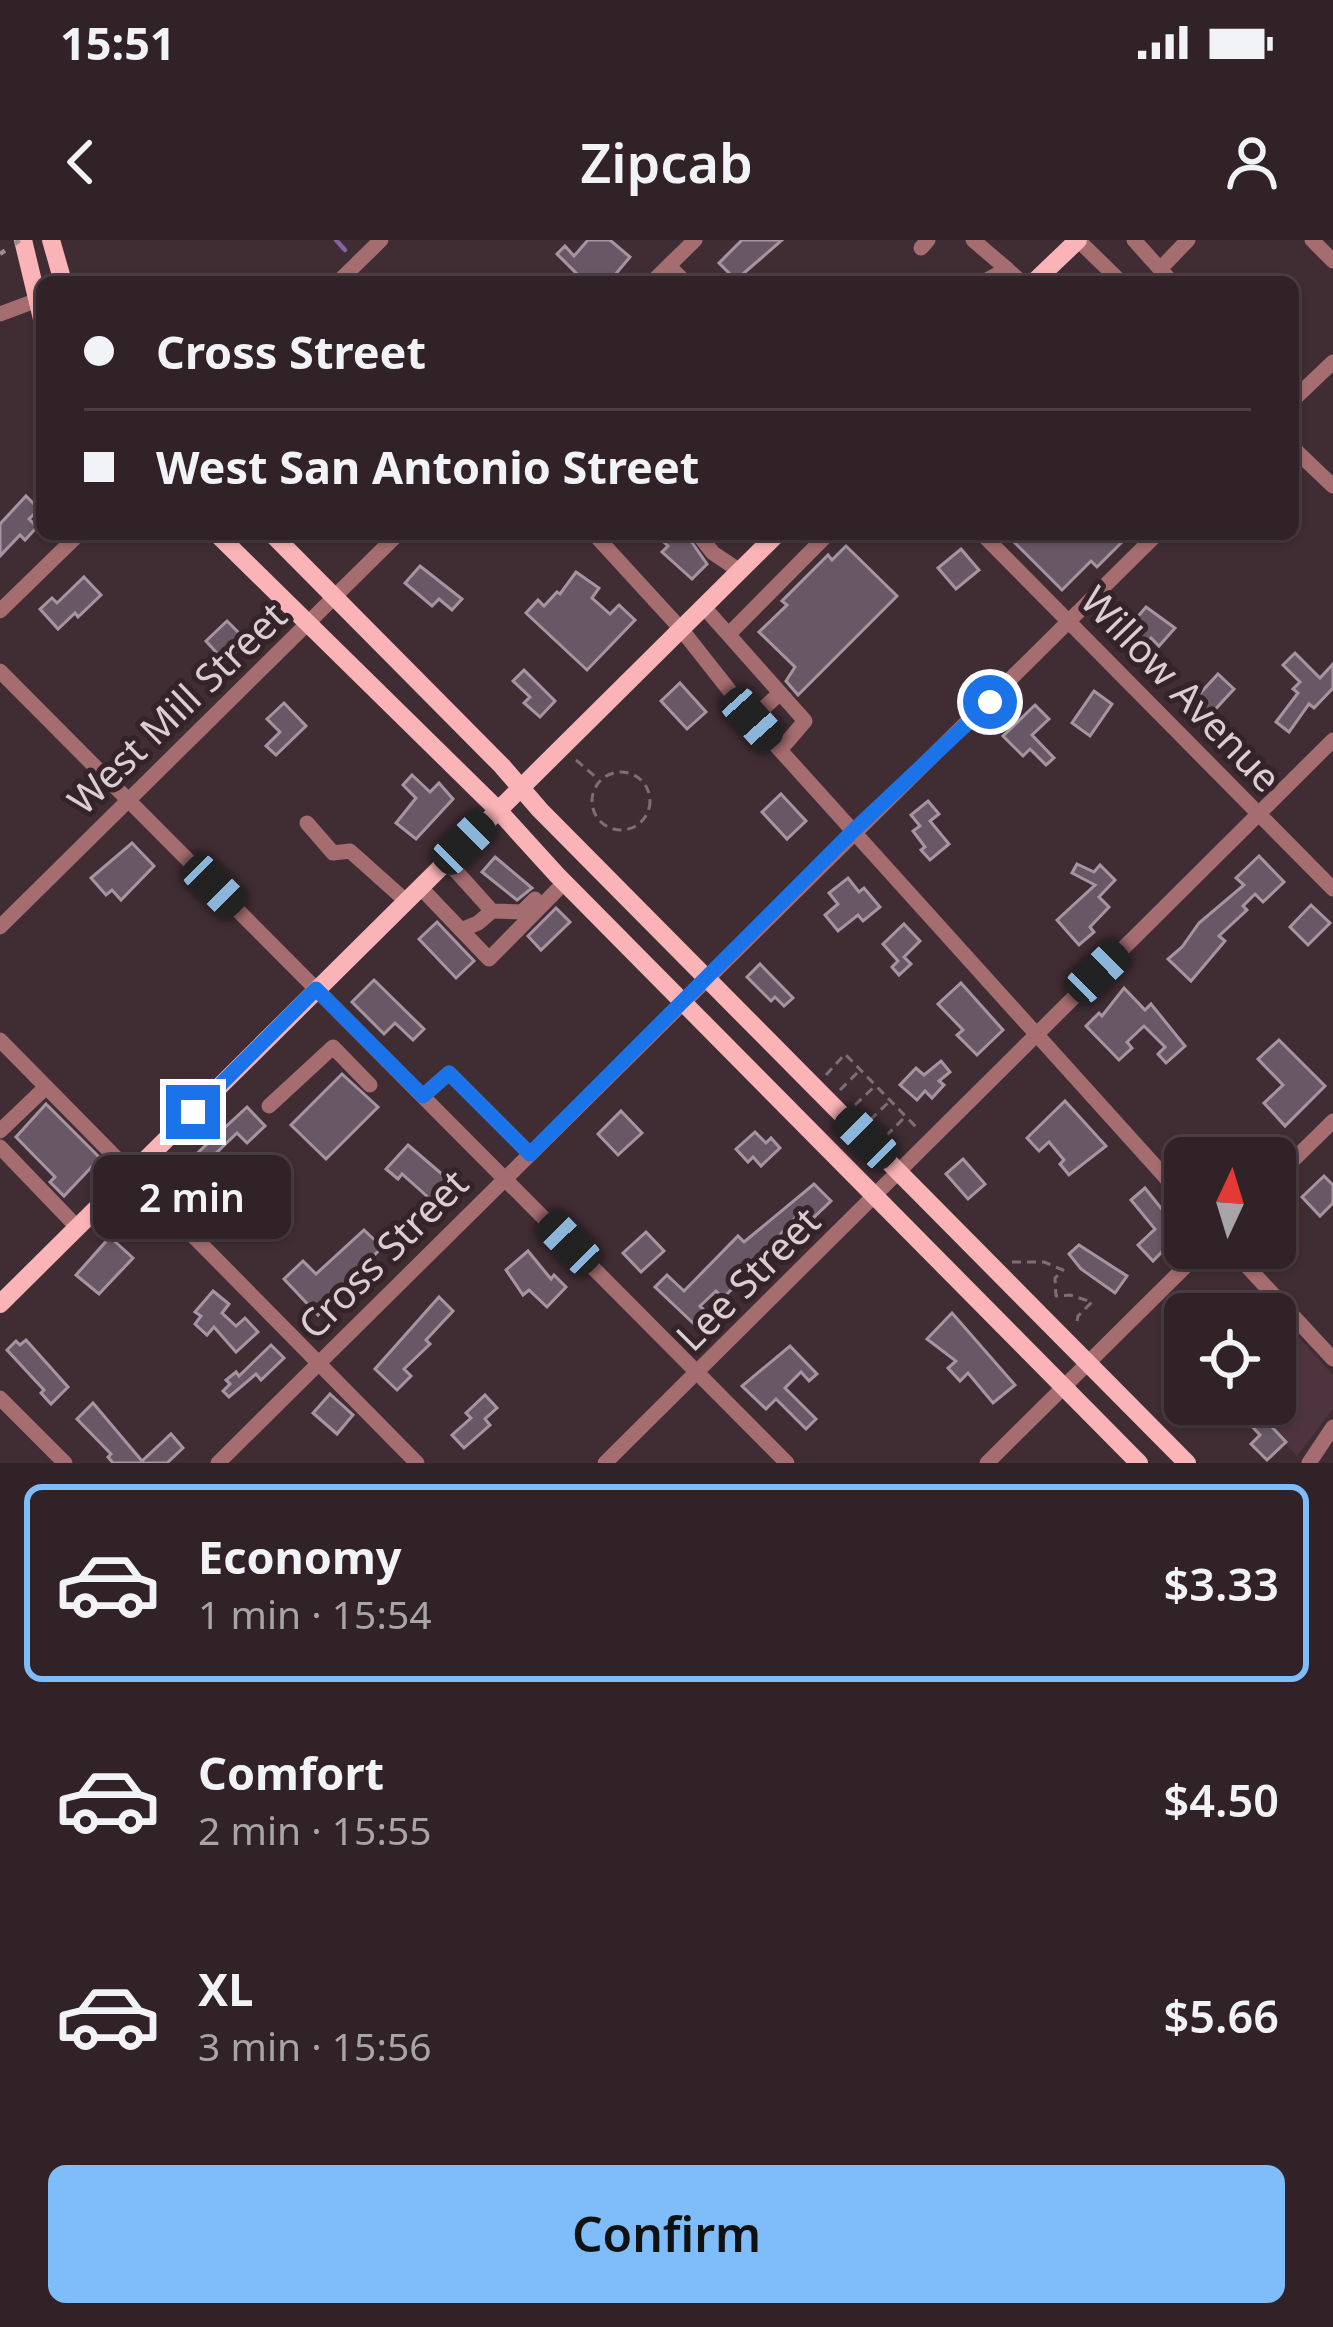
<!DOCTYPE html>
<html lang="en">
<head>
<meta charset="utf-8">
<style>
	:root { --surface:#302227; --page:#3c2f33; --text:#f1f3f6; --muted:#a8a4a7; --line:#4b3f44; --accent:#7ebdf9 }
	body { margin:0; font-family:"Noto Sans",sans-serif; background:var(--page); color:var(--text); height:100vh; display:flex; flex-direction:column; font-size:45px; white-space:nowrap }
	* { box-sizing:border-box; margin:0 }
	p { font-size:39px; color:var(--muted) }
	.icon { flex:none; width:66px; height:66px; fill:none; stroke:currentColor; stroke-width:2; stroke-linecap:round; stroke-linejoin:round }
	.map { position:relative; height:1223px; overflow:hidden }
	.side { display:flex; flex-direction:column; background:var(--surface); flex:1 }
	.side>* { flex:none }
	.banner { position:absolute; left:36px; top:36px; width:1263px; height:264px; border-radius:18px; box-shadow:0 3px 9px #0004,0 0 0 3px var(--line); display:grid; align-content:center; height:264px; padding:0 48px; background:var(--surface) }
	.needle { width:78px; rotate:4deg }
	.tools { position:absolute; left:1164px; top:897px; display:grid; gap:24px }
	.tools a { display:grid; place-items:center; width:132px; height:132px; border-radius:18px; background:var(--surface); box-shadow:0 3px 9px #0004,0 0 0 3px var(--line); font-size:60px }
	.end { position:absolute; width:54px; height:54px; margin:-27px; border:15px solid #1a73e8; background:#fff; box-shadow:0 0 0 6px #fff }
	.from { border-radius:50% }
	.bubble { position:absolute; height:84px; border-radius:18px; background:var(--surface); box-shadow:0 3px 9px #0004,0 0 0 3px var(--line); font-size:39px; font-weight:600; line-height:84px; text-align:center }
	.car { position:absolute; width:36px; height:72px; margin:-36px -18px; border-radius:15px; box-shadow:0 0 9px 3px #0007; background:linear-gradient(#222 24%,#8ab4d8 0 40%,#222 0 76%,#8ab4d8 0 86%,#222 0) }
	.banner b { display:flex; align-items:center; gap:42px; height:114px; font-size:45px }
	.banner b+b { border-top:3px solid var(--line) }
	.banner i { width:30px; height:30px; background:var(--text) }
	ul { padding:21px 0 0; list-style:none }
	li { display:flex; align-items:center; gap:36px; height:198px; margin:0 24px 18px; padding:0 24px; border:6px solid transparent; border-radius:18px }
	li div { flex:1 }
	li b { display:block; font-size:45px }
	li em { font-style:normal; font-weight:600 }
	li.current { border-color:var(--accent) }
	li>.icon { width:108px; height:108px; stroke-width:1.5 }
	.cta { display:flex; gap:24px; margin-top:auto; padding:24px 48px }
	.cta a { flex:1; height:138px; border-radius:18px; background:var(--accent); color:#111; font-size:48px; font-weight:600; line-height:138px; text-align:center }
	.status { display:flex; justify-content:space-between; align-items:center; height:84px; padding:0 60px; background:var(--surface); direction:ltr }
	.status svg { height:33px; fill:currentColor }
	header { display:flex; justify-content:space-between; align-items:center; height:156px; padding:0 48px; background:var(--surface); font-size:54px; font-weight:600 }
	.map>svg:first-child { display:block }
	.built { fill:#4e343e }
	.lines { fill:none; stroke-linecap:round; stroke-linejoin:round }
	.stream { stroke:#87629e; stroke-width:4.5 }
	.building { fill:#685865; stroke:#a694a2; stroke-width:3 }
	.path { stroke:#7e6e74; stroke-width:3; stroke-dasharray:9 6; stroke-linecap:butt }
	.minor { stroke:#a56d70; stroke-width:15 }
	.major { stroke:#fab4b7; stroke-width:18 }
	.rail { stroke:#9a8b90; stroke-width:4.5; stroke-dasharray:6 12; stroke-linecap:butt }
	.route { stroke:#1a73e8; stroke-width:15 }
	.labels { text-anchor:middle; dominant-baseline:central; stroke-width:10; stroke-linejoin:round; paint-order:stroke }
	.street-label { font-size:39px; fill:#daced2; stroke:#35232a }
</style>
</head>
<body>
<div class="status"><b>15:51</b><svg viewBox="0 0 49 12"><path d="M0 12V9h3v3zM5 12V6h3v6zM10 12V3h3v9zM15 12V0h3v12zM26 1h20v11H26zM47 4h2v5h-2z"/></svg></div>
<header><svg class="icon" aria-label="back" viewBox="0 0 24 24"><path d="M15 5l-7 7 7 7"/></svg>Zipcab<svg class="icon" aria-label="person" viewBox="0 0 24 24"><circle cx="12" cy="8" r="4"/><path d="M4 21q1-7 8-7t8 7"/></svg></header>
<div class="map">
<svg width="1333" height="1223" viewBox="0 0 1333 1223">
	<rect width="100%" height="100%" fill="#402d34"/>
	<polygon class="built" points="1284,1081 1333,1135 1333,1169 1297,1216 1248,1164 1275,1164 1275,1090"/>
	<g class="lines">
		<polyline class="stream" points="336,0 345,10"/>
	</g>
	<g class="building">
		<polygon points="588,0 610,0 630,17 609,42 568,42 577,34 557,14 565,6 574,16"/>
		<polygon points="742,0 782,0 736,40 719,23"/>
		<polygon points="26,256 39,269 29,279 37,287 25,300 20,295 0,316 0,284"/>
		<polygon points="655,294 686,294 707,324 692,339 662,312 668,306"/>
		<polygon points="1006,294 1130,294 1097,327 1091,321 1062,350"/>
		<polygon points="846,306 897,356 798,455 786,441 795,427 759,392 787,365 782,361 828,315 832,320"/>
		<polygon points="961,309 979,330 956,349 938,328"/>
		<polygon points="420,326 462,359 452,370 439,359 432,366 405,343"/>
		<polygon points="576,332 599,348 592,358 610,374 619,365 635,380 587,430 526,373 538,360 544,366 557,352 560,354"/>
		<polygon points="84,337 101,355 78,377 75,373 58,389 40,369 52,358 57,363"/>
		<polygon points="1146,367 1175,388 1159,406 1151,398 1146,404 1128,388"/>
		<polygon points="227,381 247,401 225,422 206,401"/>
		<polygon points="1295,413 1320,438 1333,424 1333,448 1314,468 1309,464 1289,492 1276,482 1298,453 1293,449 1300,442 1283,425"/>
		<polygon points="524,430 555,461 540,477 524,463 530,457 513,441"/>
		<polygon points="1218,434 1234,449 1210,475 1194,460"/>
		<polygon points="680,443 706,472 687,489 661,461"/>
		<polygon points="1094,451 1112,464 1090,496 1072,483"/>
		<polygon points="284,463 306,486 276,515 266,506 280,492 267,479"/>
		<polygon points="1035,465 1049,479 1032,495 1054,518 1046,525 1030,509 1023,516 1003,496"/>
		<polygon points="412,535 430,552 439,543 453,559 416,599 396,583 416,558 403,545"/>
		<polygon points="781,554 806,581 787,599 762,572"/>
		<polygon points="928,561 939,574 930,581 949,604 930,620 921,610 925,607 913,591 920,586 911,575"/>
		<polygon points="132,603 154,626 121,660 112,650 106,655 91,638"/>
		<polygon points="1259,616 1284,642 1263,662 1255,654 1243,666 1247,670 1219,696 1225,701 1191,741 1168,719 1182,707 1199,683 1244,645 1236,638"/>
		<polygon points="495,617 532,648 517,660 482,632"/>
		<polygon points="1077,624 1094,632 1100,625 1115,640 1099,657 1109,667 1090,687 1094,692 1079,705 1057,680 1095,645 1072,633"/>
		<polygon points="848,638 859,652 864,648 880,667 863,681 858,675 838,691 825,675 838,664 829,653"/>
		<polygon points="1311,665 1330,683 1308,705 1290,687"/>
		<polygon points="556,668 570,682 541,710 528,696"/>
		<polygon points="437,682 474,721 456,738 419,699"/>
		<polygon points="904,684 920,701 904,717 911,724 899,735 892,727 898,721 883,704"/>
		<polygon points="760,724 793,758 784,766 775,757 771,761 747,737"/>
		<polygon points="374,740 424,789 413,800 395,783 384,794 352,762"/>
		<polygon points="961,743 1003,790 977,815 957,795 963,790 938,764"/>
		<polygon points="1124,748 1145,770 1151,764 1185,806 1166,823 1158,814 1165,807 1144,786 1127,802 1132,808 1119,820 1086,786 1099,773 1102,776"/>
		<polygon points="1279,800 1325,846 1285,886 1264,863 1283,845 1258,819"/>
		<polygon points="941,821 950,832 939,841 944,845 932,858 925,851 917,860 900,845 916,828 924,835"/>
		<polygon points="342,834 378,867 326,919 291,885"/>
		<polygon points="1065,861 1106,906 1069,935 1060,924 1064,920 1049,902 1039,911 1027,898"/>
		<polygon points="46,864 100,918 64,956 50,942 55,937 16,897"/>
		<polygon points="247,867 265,886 247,903 237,893 187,941 177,932"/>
		<polygon points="621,871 642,893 618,915 598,894"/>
		<polygon points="755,892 766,903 771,898 780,908 761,926 753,917 748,922 736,909"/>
		<polygon points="408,905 457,947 439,967 402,934 398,939 386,929"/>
		<polygon points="963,919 985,944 968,959 946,934"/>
		<polygon points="257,925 283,951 258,976 232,949"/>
		<polygon points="1324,936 1333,945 1333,963 1320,976 1302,957"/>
		<polygon points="814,944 831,961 811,980 802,970 734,1047 723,1058 716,1051 700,1066 706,1072 694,1084 655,1047 667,1035 684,1051 738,996 744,1002"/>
		<polygon points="1145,948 1168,977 1172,974 1185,988 1153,1021 1138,1005 1155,989 1131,960"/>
		<polygon points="364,990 382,1007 318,1075 284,1039 303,1021 316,1034"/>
		<polygon points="646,992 664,1011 641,1032 623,1013"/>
		<polygon points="110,997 133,1018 99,1054 76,1035"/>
		<polygon points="1079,1005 1127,1036 1115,1053 1081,1029 1069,1014"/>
		<polygon points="528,1011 551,1039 554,1035 566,1047 547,1067 529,1050 523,1055 506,1030"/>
		<polygon points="213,1051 229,1064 222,1073 236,1086 245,1078 258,1092 236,1112 214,1087 207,1095 195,1084 201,1076 195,1072"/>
		<polygon points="439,1057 453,1071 426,1100 430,1104 404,1129 411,1136 397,1150 375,1129"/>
		<polygon points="952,1073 1015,1145 993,1163 968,1133 960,1141 948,1128 956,1121 927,1099"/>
		<polygon points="26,1100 68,1147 51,1164 41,1153 44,1150 7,1110 16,1101 20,1105"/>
		<polygon points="271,1105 284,1118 261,1140 256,1134 229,1157 223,1151 230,1144 226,1140 236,1132 239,1136"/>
		<polygon points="790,1106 817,1134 809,1141 801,1132 785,1148 816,1179 806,1189 776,1159 766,1169 742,1146"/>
		<polygon points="330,1154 353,1175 337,1194 313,1173"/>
		<polygon points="485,1155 497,1168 485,1179 490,1185 464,1208 452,1195 471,1178 466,1173"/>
		<polygon points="93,1163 142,1221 171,1194 183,1208 167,1223 113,1223 108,1217 111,1214 77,1179"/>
		<polygon points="1255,1169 1286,1202 1267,1220 1251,1204 1260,1195 1245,1179"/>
	</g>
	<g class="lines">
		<g class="path">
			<polyline points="576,520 598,539"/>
			<circle cx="621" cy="561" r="29"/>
			<polyline points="826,835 845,814 919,890"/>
			<polyline points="840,850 859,831"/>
			<polyline points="855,865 874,847"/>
			<polyline points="870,880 888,863"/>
			<polyline points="886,896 904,878"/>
			<polyline points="1012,1022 1044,1022 1063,1030 1055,1038 1056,1056 1070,1055 1092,1062 1078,1076 1076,1087"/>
		</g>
		<g class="minor">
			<polyline points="973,0 1007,29"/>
			<polyline points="1078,0 1121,42"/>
			<polyline points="1134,0 1160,29"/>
			<polyline points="1312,0 1333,21"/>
			<polyline points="921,8 928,0"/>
			<polyline points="669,26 685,42"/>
			<polyline points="338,42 381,0"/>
			<polyline points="652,42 695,0"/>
			<polyline points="983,42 1007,29 1021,42"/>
			<polyline points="1172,42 1160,29 1188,0"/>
			<polyline points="0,74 35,61"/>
			<polyline points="1293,160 1333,122"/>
			<polyline points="1293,208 1333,246"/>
			<polyline points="594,294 681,389 752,479 1185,959"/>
			<polyline points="698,294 713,313 740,331"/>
			<polyline points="982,294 1333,649"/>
			<polyline points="703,366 805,481 780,510"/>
			<polyline points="0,371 79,294"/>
			<polyline points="729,394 828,294"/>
			<polyline points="0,431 787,1223"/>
			<polyline points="752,479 780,453"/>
			<polyline points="307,583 333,613 350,611 406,661"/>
			<polyline points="446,620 492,671 522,672 535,659"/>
			<polyline points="420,647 489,719 565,642"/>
			<polyline points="0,687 398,294"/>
			<polyline points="461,690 478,683 492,671"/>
			<polyline points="0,800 417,1223"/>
			<polyline points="423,856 449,833 530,914"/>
			<polyline points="269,866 333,807 370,845"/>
			<polyline points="0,891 46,847"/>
			<polyline points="0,907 76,986"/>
			<polyline points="1275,938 1333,881"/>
			<polyline points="1230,1008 1333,1119"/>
			<polyline points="0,1158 65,1223"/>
			<polyline points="218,1223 1157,294"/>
			<polyline points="605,1223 1333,500"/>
			<polyline points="987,1223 1204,1008"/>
			<polyline points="1309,1223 1333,1187"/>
		</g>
		<g class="major">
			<polyline points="23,0 42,79"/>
			<polyline points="51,0 63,42"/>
			<polyline points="1034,42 1078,0"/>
			<polyline points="217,294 498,570 557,635 1139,1223"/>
			<polyline points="272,294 502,526 540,570 1187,1223"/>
			<polyline points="0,1064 777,294"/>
		</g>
		<polyline class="rail" points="0,14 20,0"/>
	</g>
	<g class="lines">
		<polyline class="route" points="193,872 316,749 423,856 449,833 530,914 853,591 990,462"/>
	</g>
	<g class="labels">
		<g class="street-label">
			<text transform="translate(1182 448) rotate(46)">Willow Avenue</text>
			<text transform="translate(176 467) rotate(-44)">West Mill Street</text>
			<text transform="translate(382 1013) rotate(-45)">Cross Street</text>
			<text transform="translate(747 1038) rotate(-45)">Lee Street</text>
		</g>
	</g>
</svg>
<div class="tools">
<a><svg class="needle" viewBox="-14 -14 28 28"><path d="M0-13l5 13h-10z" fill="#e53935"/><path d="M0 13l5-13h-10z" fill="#a8a4a7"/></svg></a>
<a><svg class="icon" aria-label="locate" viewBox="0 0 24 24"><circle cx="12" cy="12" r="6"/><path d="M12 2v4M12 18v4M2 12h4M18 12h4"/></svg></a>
</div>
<i class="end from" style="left:990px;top:462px"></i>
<i class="end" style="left:193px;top:872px"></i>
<div class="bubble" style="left:93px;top:915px;width:198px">2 min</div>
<i class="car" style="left:752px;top:479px;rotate:138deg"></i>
<i class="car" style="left:464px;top:603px;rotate:45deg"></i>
<i class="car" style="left:214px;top:646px;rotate:135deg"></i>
<i class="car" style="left:1098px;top:732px;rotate:46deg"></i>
<i class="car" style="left:866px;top:898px;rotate:315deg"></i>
<i class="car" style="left:569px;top:1003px;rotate:316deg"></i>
<div class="banner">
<b><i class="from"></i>Cross Street</b>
<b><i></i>West San Antonio Street</b>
</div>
</div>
<section class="side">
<ul>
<li class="current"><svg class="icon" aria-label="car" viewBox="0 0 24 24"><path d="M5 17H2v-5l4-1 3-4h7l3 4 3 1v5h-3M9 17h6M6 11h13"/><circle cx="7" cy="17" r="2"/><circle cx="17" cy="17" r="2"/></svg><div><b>Economy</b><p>1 min · 15:54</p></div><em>$3.33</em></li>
<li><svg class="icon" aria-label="car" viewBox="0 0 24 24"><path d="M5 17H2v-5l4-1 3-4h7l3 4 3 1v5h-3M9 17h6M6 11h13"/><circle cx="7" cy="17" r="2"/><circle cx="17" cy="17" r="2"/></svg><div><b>Comfort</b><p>2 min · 15:55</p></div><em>$4.50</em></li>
<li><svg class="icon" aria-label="car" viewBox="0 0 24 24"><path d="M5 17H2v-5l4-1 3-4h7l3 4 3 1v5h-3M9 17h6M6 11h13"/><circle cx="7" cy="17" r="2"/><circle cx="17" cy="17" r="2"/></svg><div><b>XL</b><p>3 min · 15:56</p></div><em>$5.66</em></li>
</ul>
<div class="cta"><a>Confirm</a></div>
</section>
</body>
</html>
